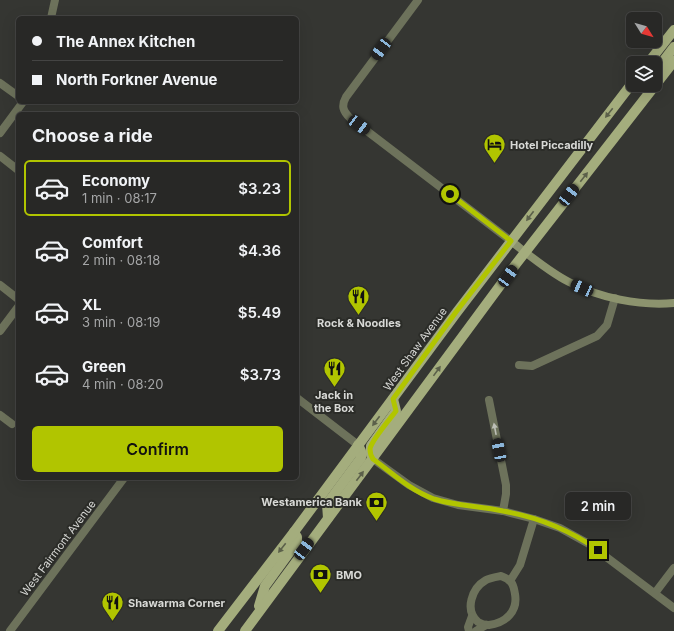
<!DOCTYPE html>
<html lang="en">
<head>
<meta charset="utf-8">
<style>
	:root { --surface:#282826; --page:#30302e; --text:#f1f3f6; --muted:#a5a6a7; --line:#444443; --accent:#b1c500 }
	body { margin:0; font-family:Inter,sans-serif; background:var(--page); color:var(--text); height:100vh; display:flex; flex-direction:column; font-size:15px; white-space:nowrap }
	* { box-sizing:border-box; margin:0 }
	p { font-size:13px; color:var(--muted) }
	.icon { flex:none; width:22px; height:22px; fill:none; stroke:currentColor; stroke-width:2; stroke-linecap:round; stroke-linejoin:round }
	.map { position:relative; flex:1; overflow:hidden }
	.sheet { position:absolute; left:16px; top:112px; width:283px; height:368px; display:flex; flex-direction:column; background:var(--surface); border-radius:6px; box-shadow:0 4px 16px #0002,0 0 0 1px var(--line) }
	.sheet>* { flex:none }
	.banner { position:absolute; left:16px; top:16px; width:283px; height:88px; border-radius:6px; box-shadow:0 4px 16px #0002,0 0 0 1px var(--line); display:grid; align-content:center; height:88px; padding:0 16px; background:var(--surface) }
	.needle { width:26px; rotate:127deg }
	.fabs { position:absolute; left:626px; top:12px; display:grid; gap:8px }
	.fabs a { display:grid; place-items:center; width:36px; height:36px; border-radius:6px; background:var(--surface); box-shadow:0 4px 16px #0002,0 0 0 1px var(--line); font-size:20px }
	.end { position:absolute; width:18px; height:18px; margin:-9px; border:5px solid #b1c500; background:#111; box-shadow:0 0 0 2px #111 }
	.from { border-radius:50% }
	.bubble { position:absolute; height:28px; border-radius:6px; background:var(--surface); box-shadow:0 4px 16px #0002,0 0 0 1px var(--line); font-size:13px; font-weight:600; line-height:28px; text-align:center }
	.car { position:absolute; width:12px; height:24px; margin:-12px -6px; border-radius:5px; box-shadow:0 0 3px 1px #0007; background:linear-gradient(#222 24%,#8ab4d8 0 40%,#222 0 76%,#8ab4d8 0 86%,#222 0) }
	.banner b { display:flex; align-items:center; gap:14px; height:38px; font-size:15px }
	.banner b+b { border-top:1px solid var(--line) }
	.banner i { width:10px; height:10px; background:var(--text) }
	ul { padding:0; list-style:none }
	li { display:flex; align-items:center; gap:12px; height:56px; margin:0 8px 6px; padding:0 8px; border:2px solid transparent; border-radius:6px }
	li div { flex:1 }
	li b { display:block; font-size:15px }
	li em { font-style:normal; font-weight:600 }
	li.on { border-color:var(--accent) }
	li>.icon { width:36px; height:36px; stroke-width:1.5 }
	h2 { padding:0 16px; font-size:18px; line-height:48px }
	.button { display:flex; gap:8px; margin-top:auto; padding:8px 16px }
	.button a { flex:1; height:46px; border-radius:6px; background:var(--accent); color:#111; font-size:16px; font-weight:600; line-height:46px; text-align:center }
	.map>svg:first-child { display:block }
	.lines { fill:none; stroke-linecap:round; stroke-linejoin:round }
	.street { stroke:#6d725b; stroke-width:8 }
	.secondary { stroke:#8c936e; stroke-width:8 }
	.primary { stroke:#a4ad7d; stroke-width:10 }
	.oneway { fill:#5b604a }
	.oneway2 { fill:#bdbfb7 }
	.route { stroke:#b1c500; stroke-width:5 }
	.labels { text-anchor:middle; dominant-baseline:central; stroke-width:4; stroke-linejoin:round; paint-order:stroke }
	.poi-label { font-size:11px; font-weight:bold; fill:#d8d9d6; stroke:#2b2c28; text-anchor:start }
	.street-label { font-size:11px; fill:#d8d9d6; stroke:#2b2c28 }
</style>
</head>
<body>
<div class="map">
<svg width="674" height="631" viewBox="0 0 674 631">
	<rect width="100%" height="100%" fill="#353632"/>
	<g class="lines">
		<g class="street">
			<path d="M418,0L346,97C341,106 343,111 350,118L511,241"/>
			<polyline points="51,18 55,0"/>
			<polyline points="0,83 18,96"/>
			<polyline points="0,133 23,102"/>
			<polyline points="0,156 18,170"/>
			<polyline points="0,285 18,299"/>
			<polyline points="0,331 18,307"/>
			<polyline points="519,365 532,366 597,336 607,325 615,298"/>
			<polyline points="297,398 358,445"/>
			<polyline points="489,400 506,485 506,494 503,511"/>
			<polyline points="0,415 12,424"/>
			<polyline points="373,459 409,485 433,498 458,505 503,511 534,519 560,528 589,544 674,608"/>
			<path d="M501,576C504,577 508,579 511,582C514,586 514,589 515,594C518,611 506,623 489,625C485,625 481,624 478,622C464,610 472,588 486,580C490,578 496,577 501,576Z"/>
			<polyline points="510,581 520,565 534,519"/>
			<polyline points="655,593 674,568"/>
			<polyline points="10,631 124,478"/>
			<polyline points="469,631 468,627 472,616"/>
			<polyline points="476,631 486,625"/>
		</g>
		<path class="secondary" d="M511,241C529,255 549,272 569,282C600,298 639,306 674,303"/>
		<g class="primary">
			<polyline points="648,63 674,30"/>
			<polyline points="655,72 674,47"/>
			<polyline points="373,459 371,455 371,446 396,411 393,399"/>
			<polyline points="328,518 327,504 361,458 361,451 358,445"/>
			<polyline points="259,606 265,586 297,542 297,537 294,532"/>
			<polyline points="218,631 294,532 457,312 633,82"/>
			<polyline points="245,631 516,264 674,61"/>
		</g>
	</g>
	<defs><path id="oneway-solid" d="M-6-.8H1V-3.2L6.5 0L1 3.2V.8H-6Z"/></defs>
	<g class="oneway">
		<use href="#oneway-solid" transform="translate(609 113) rotate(128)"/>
		<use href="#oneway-solid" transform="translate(584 177) rotate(-52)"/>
		<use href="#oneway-solid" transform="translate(530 216) rotate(127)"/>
		<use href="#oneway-solid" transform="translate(437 371) rotate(-54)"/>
		<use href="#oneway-solid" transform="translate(376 421) rotate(127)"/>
		<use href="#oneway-solid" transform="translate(360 476) rotate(-53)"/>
		<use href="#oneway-solid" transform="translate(282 548) rotate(128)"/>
	</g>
	<use class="oneway2" href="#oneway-solid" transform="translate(495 429) rotate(-101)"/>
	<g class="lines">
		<path class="route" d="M450,194L511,241L456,312L393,399L396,411C390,419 371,441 370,449C370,453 371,456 373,459C392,473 411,491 434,499C456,506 480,506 503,511C537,517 570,530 598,550"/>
	</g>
	<defs>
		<symbol id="hotel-pin" viewBox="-11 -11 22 30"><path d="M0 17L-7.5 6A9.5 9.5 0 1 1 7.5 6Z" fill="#b1c500" stroke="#2b2c28"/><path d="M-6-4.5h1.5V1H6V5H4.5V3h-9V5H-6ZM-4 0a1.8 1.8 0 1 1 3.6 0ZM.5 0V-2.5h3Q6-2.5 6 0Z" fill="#111"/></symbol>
		<symbol id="restaurant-pin" viewBox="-11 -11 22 30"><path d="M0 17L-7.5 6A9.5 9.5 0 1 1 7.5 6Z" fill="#b1c500" stroke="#2b2c28"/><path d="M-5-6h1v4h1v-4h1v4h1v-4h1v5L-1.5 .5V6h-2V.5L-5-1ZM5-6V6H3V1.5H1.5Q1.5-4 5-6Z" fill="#111"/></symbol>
		<symbol id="bank-pin" viewBox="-11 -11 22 30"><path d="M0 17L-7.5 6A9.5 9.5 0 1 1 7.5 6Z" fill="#b1c500" stroke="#2b2c28"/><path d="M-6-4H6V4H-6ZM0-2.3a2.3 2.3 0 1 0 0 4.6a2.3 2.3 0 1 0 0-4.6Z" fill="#111"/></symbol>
	</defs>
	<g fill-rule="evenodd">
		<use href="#hotel-pin" x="482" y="132" width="25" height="34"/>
		<use href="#restaurant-pin" x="346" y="284" width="25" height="34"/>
		<use href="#restaurant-pin" x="322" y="356" width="25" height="34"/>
		<use href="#bank-pin" x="364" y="490" width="25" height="34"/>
		<use href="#bank-pin" x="308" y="562" width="25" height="34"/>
		<use href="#restaurant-pin" x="100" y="590" width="25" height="34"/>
	</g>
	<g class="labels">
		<g class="poi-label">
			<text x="510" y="145">Hotel Piccadilly</text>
			<text x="359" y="323" text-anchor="middle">Rock &amp; Noodles</text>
			<text x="334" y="395" text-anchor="middle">Jack in<tspan x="334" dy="13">the Box</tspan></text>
			<text x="362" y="502" text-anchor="end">Westamerica Bank</text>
			<text x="336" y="575">BMO</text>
			<text x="128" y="603">Shawarma Corner</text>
		</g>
		<g class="street-label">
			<text transform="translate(415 349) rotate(-54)">West Shaw Avenue</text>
			<text transform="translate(58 548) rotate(-53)">West Fairmont Avenue</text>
		</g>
	</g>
</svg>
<div class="fabs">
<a><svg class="needle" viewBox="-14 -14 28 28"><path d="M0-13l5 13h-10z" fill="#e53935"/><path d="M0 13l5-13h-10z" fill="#a5a6a7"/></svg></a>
<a><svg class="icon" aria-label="layers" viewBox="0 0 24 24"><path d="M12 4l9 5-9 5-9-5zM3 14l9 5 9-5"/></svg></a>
</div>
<i class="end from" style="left:450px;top:194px"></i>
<i class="end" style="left:598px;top:550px"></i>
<div class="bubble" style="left:565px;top:492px;width:66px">2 min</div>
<i class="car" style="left:381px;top:49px;rotate:217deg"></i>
<i class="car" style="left:359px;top:125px;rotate:127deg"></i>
<i class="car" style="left:569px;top:195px;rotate:38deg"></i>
<i class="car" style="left:508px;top:276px;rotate:36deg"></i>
<i class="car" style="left:582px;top:288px;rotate:294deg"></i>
<i class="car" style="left:499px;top:450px;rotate:349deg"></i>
<i class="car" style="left:304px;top:549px;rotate:37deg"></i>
<div class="banner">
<b><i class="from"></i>The Annex Kitchen</b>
<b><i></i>North Forkner Avenue</b>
</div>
<section class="sheet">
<h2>Choose a ride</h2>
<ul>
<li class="on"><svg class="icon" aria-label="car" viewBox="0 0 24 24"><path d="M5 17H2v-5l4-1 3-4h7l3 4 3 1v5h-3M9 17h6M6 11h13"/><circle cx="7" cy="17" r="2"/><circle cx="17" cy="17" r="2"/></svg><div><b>Economy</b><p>1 min · 08:17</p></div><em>$3.23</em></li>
<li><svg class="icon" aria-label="car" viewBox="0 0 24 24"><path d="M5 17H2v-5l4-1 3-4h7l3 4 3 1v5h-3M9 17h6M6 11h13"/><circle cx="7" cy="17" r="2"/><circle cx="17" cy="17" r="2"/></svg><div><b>Comfort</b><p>2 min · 08:18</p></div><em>$4.36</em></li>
<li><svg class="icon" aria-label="car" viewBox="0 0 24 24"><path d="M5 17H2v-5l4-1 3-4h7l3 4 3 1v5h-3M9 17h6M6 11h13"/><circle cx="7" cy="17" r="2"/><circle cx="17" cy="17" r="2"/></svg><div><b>XL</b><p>3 min · 08:19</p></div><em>$5.49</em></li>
<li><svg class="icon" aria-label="car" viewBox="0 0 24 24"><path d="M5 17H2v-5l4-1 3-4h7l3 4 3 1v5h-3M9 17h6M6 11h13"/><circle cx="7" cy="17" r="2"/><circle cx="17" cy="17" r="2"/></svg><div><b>Green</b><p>4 min · 08:20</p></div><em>$3.73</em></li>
</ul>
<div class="button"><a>Confirm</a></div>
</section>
</div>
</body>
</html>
